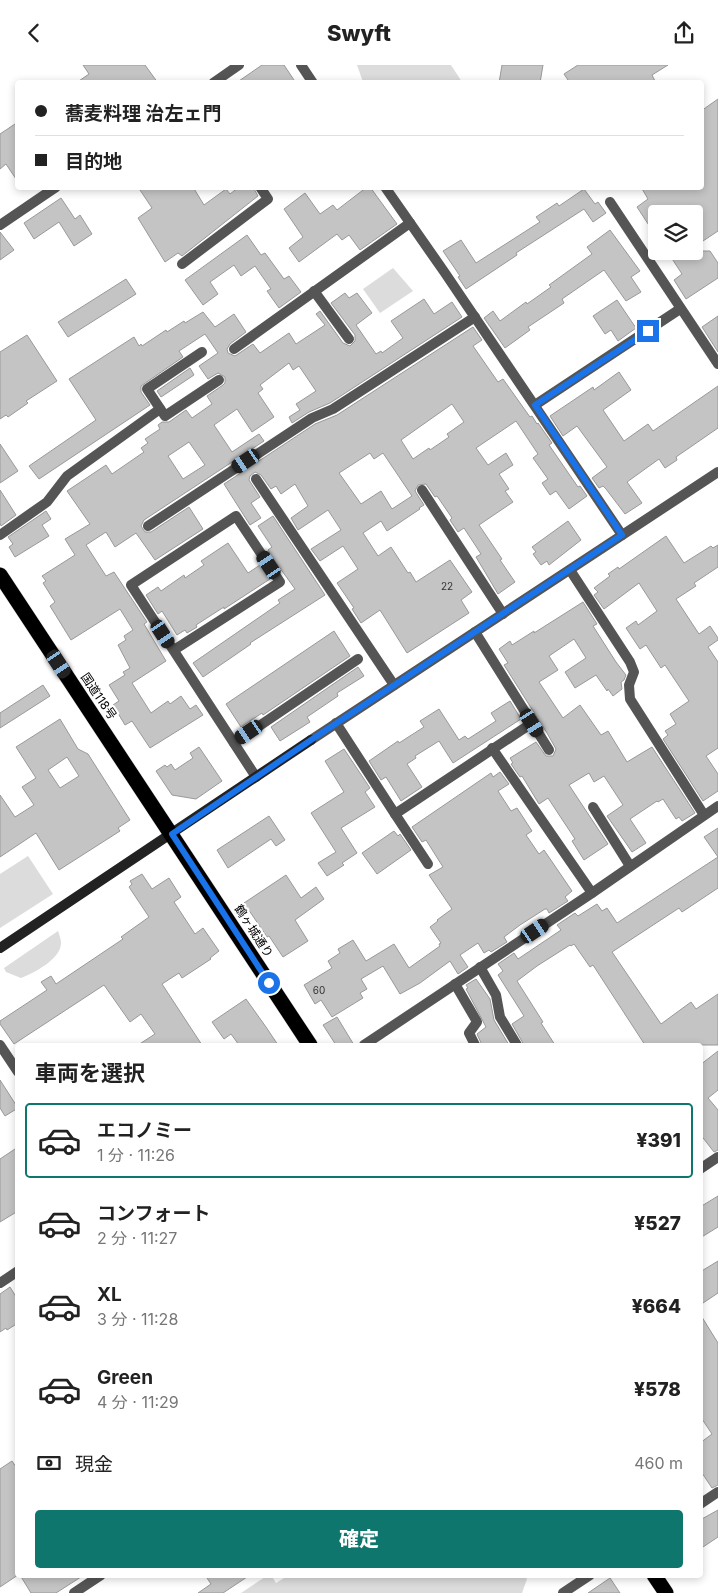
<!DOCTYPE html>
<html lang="ja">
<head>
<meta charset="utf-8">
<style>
	:root { --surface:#fff; --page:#f2f2f2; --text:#222; --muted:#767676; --line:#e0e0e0; --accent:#0f766e }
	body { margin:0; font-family:Inter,"Noto Sans JP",sans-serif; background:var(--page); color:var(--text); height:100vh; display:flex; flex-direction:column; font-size:19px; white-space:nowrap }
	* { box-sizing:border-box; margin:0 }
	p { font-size:16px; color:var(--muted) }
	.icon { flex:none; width:28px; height:28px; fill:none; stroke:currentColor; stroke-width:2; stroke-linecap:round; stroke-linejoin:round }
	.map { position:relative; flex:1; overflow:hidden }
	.drawer { position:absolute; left:15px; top:978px; width:688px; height:535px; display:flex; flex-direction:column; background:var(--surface); border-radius:5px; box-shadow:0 2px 8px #0003 }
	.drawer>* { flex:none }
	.hud { position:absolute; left:15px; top:15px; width:689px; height:110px; border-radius:5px; box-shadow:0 2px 8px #0003; display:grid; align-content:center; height:110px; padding:0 20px; background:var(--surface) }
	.fabs { position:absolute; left:648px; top:140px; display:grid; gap:10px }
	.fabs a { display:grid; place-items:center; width:55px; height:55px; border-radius:5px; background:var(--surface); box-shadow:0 2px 8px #0003; font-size:25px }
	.end { position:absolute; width:22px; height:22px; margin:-11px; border:6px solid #1a73e8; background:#fff; box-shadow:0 0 0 2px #fff }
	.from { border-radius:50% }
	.car { position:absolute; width:15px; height:30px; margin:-15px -8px; border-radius:6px; box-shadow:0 0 4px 1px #0007; background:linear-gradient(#222 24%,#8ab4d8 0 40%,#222 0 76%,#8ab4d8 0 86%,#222 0) }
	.hud b { display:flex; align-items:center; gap:18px; height:48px; font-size:19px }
	.hud b+b { border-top:1px solid var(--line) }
	.hud i { width:12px; height:12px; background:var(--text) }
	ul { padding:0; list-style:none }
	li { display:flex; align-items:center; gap:15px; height:75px; margin:0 10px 8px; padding:0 10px; border:2px solid transparent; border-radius:5px }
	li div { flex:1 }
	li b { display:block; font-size:19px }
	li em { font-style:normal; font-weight:800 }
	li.on { border-color:var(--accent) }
	li>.icon { width:45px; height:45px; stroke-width:1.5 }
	h2 { padding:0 20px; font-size:22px; line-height:60px }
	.pay { display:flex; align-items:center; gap:12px; height:55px; padding:0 20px; font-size:19px }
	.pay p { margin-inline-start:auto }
	.cta { display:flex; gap:10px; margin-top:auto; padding:10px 20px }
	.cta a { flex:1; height:58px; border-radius:5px; background:var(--accent); color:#fff; font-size:20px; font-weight:800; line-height:58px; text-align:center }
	header { display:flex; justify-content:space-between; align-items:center; height:65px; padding:0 20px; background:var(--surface); font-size:22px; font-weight:800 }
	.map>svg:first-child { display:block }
	.green { fill:#dcdcdc }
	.building { fill:#c4c4c4; stroke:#999; fill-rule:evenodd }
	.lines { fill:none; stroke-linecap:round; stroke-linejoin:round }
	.highway-casing { stroke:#dbdbdb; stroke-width:16 }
	.street { stroke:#555; stroke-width:10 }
	.secondary { stroke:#222; stroke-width:10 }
	.highway { stroke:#000; stroke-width:15 }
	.route { stroke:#1a73e8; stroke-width:6 }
	.labels { text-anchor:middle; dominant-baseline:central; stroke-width:4.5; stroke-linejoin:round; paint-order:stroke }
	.number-label { font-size:10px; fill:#313131 }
	.street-label { font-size:12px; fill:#000; stroke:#fff }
</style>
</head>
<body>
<header><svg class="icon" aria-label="back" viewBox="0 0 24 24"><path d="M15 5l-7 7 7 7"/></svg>Swyft<svg class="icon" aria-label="share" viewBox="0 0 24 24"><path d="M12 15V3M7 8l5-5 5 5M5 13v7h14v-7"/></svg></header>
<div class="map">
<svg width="718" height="1528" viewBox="0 0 718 1528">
	<rect width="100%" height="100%" fill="#fff"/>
	<g class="green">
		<polygon points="357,0 451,0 462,17 363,17"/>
		<polygon points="393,203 413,226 380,248 363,224"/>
		<polygon points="28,791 53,829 0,863 0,809"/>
		<path d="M58,866C59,869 61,874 61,878C61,894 34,908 21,913L6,907L4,903Z"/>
		<polygon points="268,1510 271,1510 276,1518 289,1510 311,1510 313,1513 318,1510 524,1510 527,1514 522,1528 241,1528"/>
	</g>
	<g class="building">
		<polygon points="83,0 145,0 158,18 76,18 89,9"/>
		<polygon points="262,0 284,0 296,18 236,18"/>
		<polygon points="502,0 543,0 540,18 499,18"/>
		<polygon points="578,0 668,0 652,10 656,18 570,18 564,9"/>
		<polygon points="718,34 718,166 694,182 694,149 656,149 656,171 637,142 648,134 641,122 701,122 701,46"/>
		<polygon points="18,57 18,117 6,99 0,104 0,69"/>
		<polygon points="138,122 193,122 204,140 226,124 230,129 239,122 253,122 258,131 182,191 178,188 165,197 138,153 152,143"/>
		<polygon points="367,122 370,122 397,159 360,185 349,170 342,175 337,169 299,197 289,183 303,172 284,144 305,128 320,149 333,140 337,145"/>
		<polygon points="584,124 595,139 598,137 606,148 593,157 584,144 516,188 517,190 466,224 458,212 460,211 443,186 461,175 476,198 540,157 536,152 557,138 559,141"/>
		<polygon points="61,133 75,154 80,150 92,169 74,181 59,157 34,174 24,158"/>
		<polygon points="610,165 640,206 631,212 641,227 626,236 604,205 562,234 564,238 528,262 530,265 505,283 484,253 493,246 500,256 526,237 527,239 551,222 549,220 592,189 587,182"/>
		<polygon points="0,167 14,185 0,195"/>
		<polygon points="247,170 261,190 265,188 284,214 289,211 301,227 279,243 267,226 271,224 255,201 241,211 234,200 210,217 218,229 203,240 185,215"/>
		<polygon points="667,186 710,186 718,198 718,213 686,234 674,215 682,209"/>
		<polygon points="126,214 136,229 68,272 58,257"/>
		<path d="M345,228L349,233L357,228L372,248L356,260L376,289L381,286L382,288L403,273L391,256L424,234L434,249L452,237L462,252L330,338L309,347L292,358L289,352L300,345L296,339L316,326L299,301L293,305L289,298L260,320L263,324L258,328L274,352L252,367L237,344L214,360L232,387L259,369L264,376L144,455L141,461L145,467H151L189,442L203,464L155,495L136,468L115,482L106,467L86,480L106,511L114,507L147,557L144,559L166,596L132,618L151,648L168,636L170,639L181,631L190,644L196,640L203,650L150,683L132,656L125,660L113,640L119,636L109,620L125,610L123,607L130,603L118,580L126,575L124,571L133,565L120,544L71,575L50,541L55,537L43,518L46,516L42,511L75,490L65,474L90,459L67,426L106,400L112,409L144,387L141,383L148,378L145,374L160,364L158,360L162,357H169L186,345L192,353L212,339L207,331L223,320L225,318V312L218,308L208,314L199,301L218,288L205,269L179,286L183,292L141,321V327L150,340L39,414L29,401L96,355L69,314L134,272L139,281L141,279L142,281L166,265L167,267L184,256L185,258L203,247L215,262L234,249L246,267L230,279L227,284L228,288L235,291L253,279L260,288L289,268L296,279L325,260L316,249L320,246L343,278L350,281L355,276V270L331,238ZM189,377L205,400L183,414L168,391Z"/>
		<polygon points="617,235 636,263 618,276 611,265 605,269 593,251"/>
		<polygon points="718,251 718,287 702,262"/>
		<path d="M473,262L482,275L473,281L498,317L503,314L530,352L532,351L537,359L538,358L552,378L549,380L578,422L580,421L587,431L569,444L556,426L550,430L542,418L548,414L533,393L538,389L516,356L476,383L488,400L506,388L513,400L499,409L509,424L505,426L513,437L479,460L502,494L500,495L515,517L498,529L476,492L481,489L464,463L458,467L450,455L452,453L450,450L437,431L435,432L426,419L418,420L415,426L424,440L419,443L420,444L387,466L381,456L363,468L378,491L391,482L408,508L410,507L416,517L450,495L472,527L461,535L469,548L407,588L380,545L361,558L352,544L354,543L337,518L358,504L343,481L320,496L311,484L341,465L328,445L298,465L291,453L308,441L295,419L281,429L276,421L271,424L261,410L255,407L250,411L249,415L260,432L251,438L261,453L250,460L224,419L315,359L337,350ZM452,339L464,357L447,369L449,372L430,385L429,383L413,394L401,375ZM370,388L374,394L383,388L412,431L392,444L381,426L361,439L339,408Z"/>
		<polygon points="27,270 57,316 26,336 28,338 8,352 6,350 0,354 0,287"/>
		<polygon points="190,303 194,310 161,332 157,326"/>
		<polygon points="619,307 631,325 603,345 624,376 648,359 653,366 718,321 718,363 676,392 677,395 665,403 659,394 627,417 642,438 625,449 606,424 603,421 599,423 592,413 607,402 577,361 563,371 550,351 593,322 594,325"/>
		<polygon points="0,379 18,406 0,418"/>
		<polygon points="0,425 16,450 1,461 0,458"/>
		<polygon points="46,446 51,454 42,460 49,471 15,492 9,482 13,479 8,472"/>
		<polygon points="273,451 325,530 250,578 251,579 203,612 193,598 280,538 278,535 295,524 272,492 268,485 272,482 258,461"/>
		<polygon points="568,456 581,475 549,500 547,496 541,500 533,489 536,487 532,482"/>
		<polygon points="666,471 684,498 711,481 713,483 718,480 718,502 694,518 696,521 676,534 699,569 710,561 718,573 718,575 708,582 718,597 718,683 706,691 718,709 718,726 703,736 663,674 668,670 665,666 676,659 670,649 689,636 665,600 661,603 646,580 640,584 626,563 636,556 638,560 657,546 639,518 604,544 594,530 598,527 594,523 610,511 608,509 618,502 619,504"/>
		<polygon points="228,478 248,508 260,500 270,514 224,544 224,542 196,560 197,562 187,568 185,565 177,570 162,546 158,549 146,530 158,522 161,526 184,510 185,513 204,500 201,496"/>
		<polygon points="583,537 597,559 593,561 616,597 626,610 624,615 621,617 622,624 613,631 608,624 607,626 596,610 575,623 565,607 586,593 574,574 549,591 558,605 539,617 563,653 580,640 601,670 608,666 627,697 652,682 695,748 682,756 679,752 676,754 663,734 658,737 657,736 630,754 646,778 632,787 607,751 623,740 604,711 594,717 589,708 569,720 608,779 584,795 572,776 575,774 548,733 539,739 522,711 520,712 511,699 513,698 510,693 536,677 546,691 553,691 556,684 547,668 504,600 508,598 499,584 510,576 512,580 534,566 534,568"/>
		<polygon points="334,566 350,591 263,650 262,648 241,662 226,639"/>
		<polygon points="358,602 364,611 337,628 338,631 307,652 310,657 280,676 271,662"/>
		<polygon points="43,620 50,631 0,663 0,648"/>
		<polygon points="510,636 521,654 453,698 439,676 415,691 416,693 407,699 422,722 401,736 386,712 381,715 369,696 398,676 399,678 424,662 420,656 439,644 459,675 465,671 468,674 496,656 491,648"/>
		<path d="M60,654L78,684L88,689L130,755L118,763L120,766L59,805L36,768L0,792V730L15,752L34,740L22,722L36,713L16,682ZM67,692L79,711L60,723L48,705Z"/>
		<polygon points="199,682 222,716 196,734 172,730 156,706 165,700 167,702 171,699 175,705 193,693 190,688"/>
		<polygon points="344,684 370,723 365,727 375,742 341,763 357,788 342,798 344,800 327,811 318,798 336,787 311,748 344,727 325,696"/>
		<polygon points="500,707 509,719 498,726 511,746 517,743 532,766 526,770 539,789 544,785 572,826 565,832 568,836 549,848 547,844 545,844 520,860 504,872 507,877 491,887 489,885 484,888 478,878 460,890 468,902 458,909 450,896 420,918 400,929 383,901 361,914 367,924 360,928 363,933 332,952 321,935 315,939 304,920 332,903 328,896 340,888 338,884 353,875 366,896 394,879 409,903 440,881 439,879 441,878 430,862 438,856 437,855 452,844 429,810 443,802 426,775 422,777 412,762 491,708 493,712"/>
		<polygon points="269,751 285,775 276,781 271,774 228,803 217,785"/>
		<polygon points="718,763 718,823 682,847 679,843 612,887 661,959 691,937 696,944 718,929 718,980 645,980 593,900 590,902 574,879 571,881 570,880 537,901 517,916 543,957 541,958 555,980 524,980 512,959 524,951 498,910 503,906 498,899 514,888 518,894 561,865 557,860 575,848 578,851 597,839 602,846 607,843 617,858 718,792 704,772"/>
		<polygon points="394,766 398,771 400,769 411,785 377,809 362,788"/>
		<polygon points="142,809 152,824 169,813 181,832 174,837 195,869 203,863 219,886 210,893 211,894 182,913 179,908 162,919 202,980 138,980 155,969 141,949 130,957 104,920 14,979 0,959 0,956 47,925 41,917 51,911 56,919 123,874 121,872 149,852 129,822 132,819 130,816"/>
		<polygon points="286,810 301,833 316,822 324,834 295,855 308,876 283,892 269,871 267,872 244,838"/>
		<polygon points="476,914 490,934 494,955 509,980 482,980 477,969 486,962 466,924 468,923 466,920"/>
		<polygon points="246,934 266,962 278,980 239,980 231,969 224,974 212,957"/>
		<polygon points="337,952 354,980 336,980 323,960"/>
		<polygon points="718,986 718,1025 708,1033 718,1045 718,1085 714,1087 700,1069 700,1000"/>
		<polygon points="0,1015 18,1043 5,1051 0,1043"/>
		<polygon points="18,1082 18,1146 0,1157 0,1094"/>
		<polygon points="718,1131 718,1162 700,1173 700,1142"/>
		<polygon points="718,1196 718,1228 700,1240 700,1207"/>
		<polygon points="10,1222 18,1235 18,1258 7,1265 6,1263 0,1267 0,1229"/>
		<polygon points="700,1249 718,1278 718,1420 712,1423 700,1405 700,1378 712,1369 700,1351"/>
		<polygon points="12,1396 18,1405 18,1510 0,1522 0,1404"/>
		<polygon points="718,1445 718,1472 700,1484 700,1455"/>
		<polygon points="20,1510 84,1510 56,1528 31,1528"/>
		<polygon points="205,1510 250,1510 223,1528 198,1528 211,1519"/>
		<polygon points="610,1513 620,1528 588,1528"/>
	</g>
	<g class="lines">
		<defs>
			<g id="highway">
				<polyline points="0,510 310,980"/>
				<polyline points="654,1510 666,1528"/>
			</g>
		</defs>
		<use href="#highway" class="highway-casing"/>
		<g class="street">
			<polyline points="301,0 313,18"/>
			<polyline points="213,18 239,0"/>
			<polyline points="385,122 445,208 622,470"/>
			<polyline points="610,137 718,299"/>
			<polyline points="0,160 56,122"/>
			<polyline points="182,199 268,134 260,122"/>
			<polyline points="314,226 349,274"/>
			<polyline points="234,284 410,158"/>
			<polyline points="202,287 147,324 165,351 219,315"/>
			<polyline points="535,340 680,244"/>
			<polyline points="256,414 394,620"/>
			<polyline points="422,425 503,549"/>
			<polyline points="148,461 312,353 333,344 475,252"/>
			<polyline points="0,470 47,437 67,411 160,344"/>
			<polyline points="570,505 630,597 634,607 629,620 630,634 704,750"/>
			<polyline points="475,567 549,685"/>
			<polyline points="174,585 280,517 236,451 131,520 256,712"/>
			<polyline points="336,658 395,749 532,658"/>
			<polyline points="311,675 718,407"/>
			<polyline points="234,678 358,594"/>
			<polyline points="492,683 592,828"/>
			<polyline points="593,742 630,801"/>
			<polyline points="395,749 428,799"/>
			<polyline points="480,902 496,930 500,952 517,980"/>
			<polyline points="455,919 476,955 477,957 469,968 475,980"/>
			<polyline points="0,980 18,1007"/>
			<polyline points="364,980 592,828 718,741"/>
			<polyline points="700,1104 718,1092"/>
			<polyline points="0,1218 18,1206"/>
			<polyline points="700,1439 718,1427"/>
			<polyline points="74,1528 101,1510"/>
			<polyline points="563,1528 590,1510"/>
		</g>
		<polyline class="secondary" points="0,883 311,675"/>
		<use href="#highway" class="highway"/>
	</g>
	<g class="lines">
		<polyline class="route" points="269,918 172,769 311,675 622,470 535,340 648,266"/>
	</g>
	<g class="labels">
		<g class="number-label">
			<text x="447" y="521">22</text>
			<text x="319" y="925">60</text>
		</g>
		<g class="street-label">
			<text transform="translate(99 631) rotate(56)">国道118号</text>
			<text transform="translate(254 866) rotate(57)">鶴ヶ城通り</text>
		</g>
	</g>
</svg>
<div class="fabs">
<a><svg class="icon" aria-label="layers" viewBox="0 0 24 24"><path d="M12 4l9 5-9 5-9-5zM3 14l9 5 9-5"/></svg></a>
</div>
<i class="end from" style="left:269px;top:918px"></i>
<i class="end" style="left:648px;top:266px"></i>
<i class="car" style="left:246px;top:396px;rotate:236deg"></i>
<i class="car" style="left:269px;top:500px;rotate:326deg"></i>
<i class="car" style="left:163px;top:569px;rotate:147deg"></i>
<i class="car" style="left:59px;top:599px;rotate:147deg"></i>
<i class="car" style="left:532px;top:658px;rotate:148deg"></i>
<i class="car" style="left:249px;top:667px;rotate:236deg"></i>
<i class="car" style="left:535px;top:866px;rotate:56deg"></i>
<div class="hud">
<b><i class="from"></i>蕎麦料理 治左ェ門</b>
<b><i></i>目的地</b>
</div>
<section class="drawer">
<h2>車両を選択</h2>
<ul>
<li class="on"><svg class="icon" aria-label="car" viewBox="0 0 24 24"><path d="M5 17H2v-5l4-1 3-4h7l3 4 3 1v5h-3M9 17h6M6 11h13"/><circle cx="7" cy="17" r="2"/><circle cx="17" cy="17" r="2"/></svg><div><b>エコノミー</b><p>1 分 · 11:26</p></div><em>¥391</em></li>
<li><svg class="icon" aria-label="car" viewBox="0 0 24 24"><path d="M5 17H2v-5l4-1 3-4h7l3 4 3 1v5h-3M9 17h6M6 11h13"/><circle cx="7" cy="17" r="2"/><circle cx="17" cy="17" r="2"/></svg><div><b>コンフォート</b><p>2 分 · 11:27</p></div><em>¥527</em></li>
<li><svg class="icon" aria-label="car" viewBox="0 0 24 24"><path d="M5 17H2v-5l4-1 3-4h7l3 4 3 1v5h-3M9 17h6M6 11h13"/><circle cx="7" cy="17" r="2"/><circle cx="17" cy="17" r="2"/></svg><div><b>XL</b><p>3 分 · 11:28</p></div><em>¥664</em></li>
<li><svg class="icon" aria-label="car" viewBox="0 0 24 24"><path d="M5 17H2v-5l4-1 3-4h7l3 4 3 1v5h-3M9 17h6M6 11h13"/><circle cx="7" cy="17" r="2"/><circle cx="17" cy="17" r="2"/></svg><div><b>Green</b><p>4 分 · 11:29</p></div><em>¥578</em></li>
</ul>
<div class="pay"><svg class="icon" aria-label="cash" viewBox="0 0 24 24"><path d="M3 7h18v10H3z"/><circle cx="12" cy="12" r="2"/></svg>現金<p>460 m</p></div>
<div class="cta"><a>確定</a></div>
</section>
</div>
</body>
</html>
